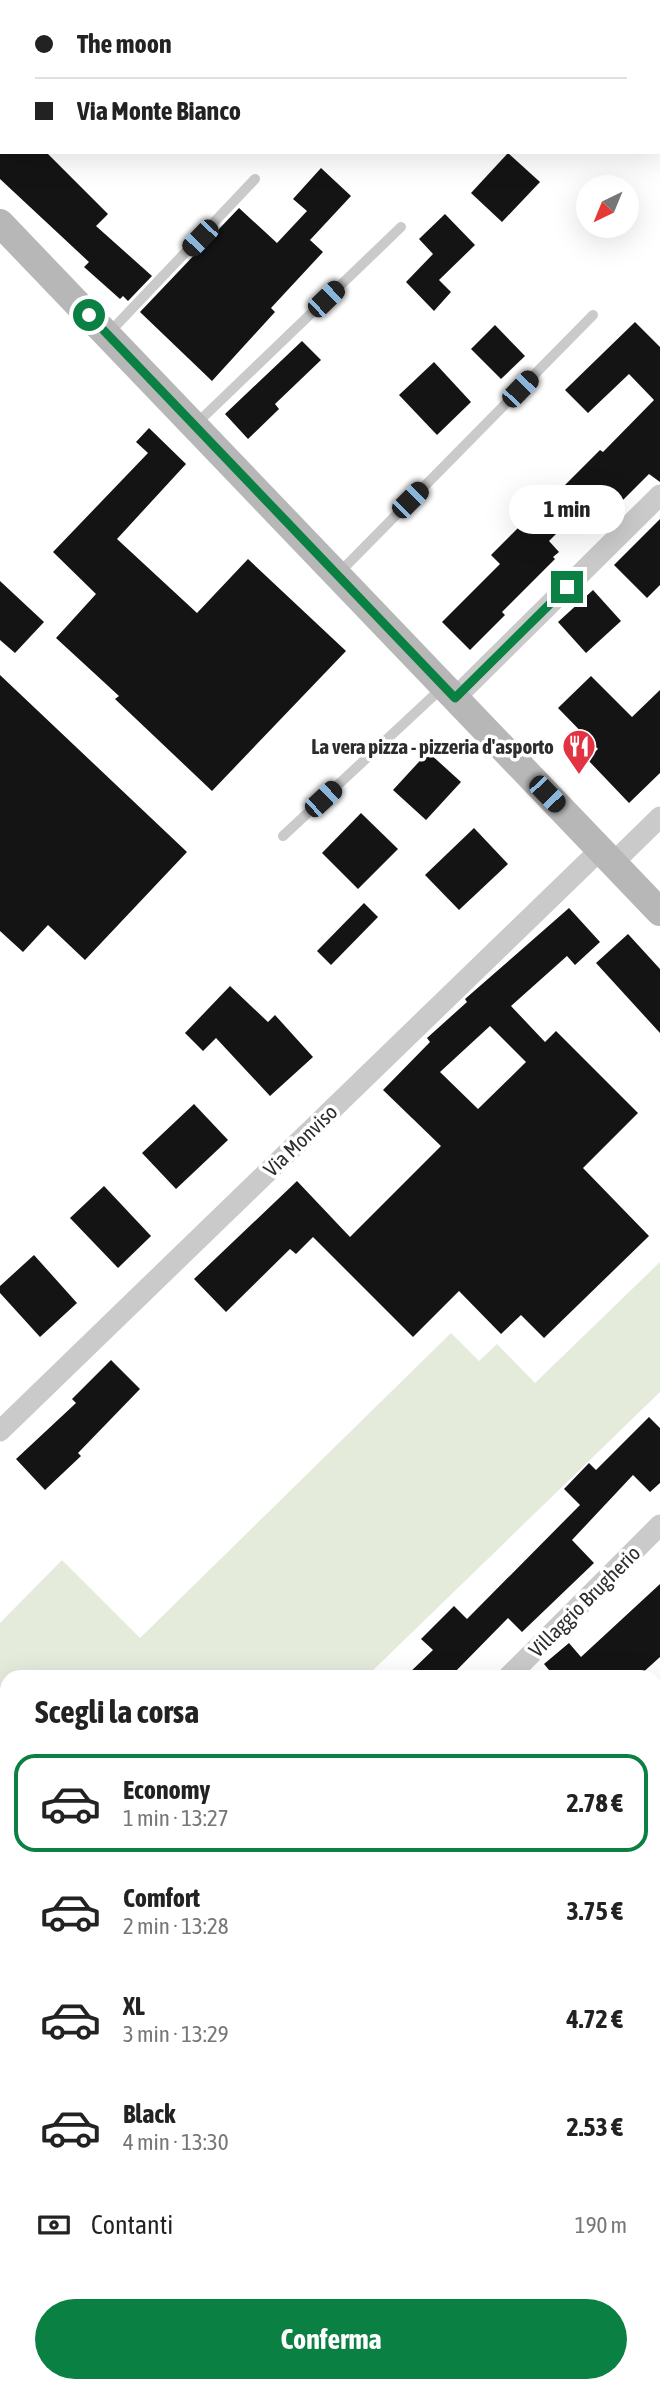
<!DOCTYPE html>
<html lang="it">
<head>
<meta charset="utf-8">
<style>
	:root { --surface:#fff; --page:#f6f6f6; --text:#222; --muted:#767676; --line:#e0e0e0; --accent:#0b8043 }
	body { margin:0; font-family:"Asap Condensed",sans-serif; background:var(--page); color:var(--text); height:100vh; display:flex; flex-direction:column; font-size:26px; white-space:nowrap }
	* { box-sizing:border-box; margin:0 }
	p { font-size:23px; color:var(--muted) }
	.icon { flex:none; width:38px; height:38px; fill:none; stroke:currentColor; stroke-width:2; stroke-linecap:round; stroke-linejoin:round }
	.map { position:relative; flex:1; overflow:hidden }
	.details { position:absolute; left:0px; top:1670px; width:662px; height:723px; display:flex; flex-direction:column; background:var(--surface); border-radius:21px 21px 0 0; box-shadow:0 7px 28px #0002 }
	.details>* { flex:none }
	.hud { position:absolute; left:0px; top:0px; width:662px; height:154px; box-shadow:0 7px 28px #0002; display:grid; align-content:center; height:154px; padding:0 35px; background:var(--surface) }
	.needle { width:46px; rotate:223deg }
	.fabs { position:absolute; left:576px; top:175px; display:grid; gap:14px }
	.fabs a { display:grid; place-items:center; width:63px; height:63px; border-radius:50%; background:var(--surface); box-shadow:0 7px 28px #0002; font-size:35px }
	.end { position:absolute; width:32px; height:32px; margin:-16px; border:9px solid #0b8043; background:#fff; box-shadow:0 0 0 4px #fff }
	.from { border-radius:50% }
	.bubble { position:absolute; height:49px; border-radius:24px; background:var(--surface); box-shadow:0 7px 28px #0002; font-size:23px; font-weight:700; line-height:49px; text-align:center }
	.car { position:absolute; width:21px; height:42px; margin:-21px -10px; border-radius:9px; box-shadow:0 0 5px 2px #0007; background:linear-gradient(#222 24%,#8ab4d8 0 40%,#222 0 76%,#8ab4d8 0 86%,#222 0) }
	.hud b { display:flex; align-items:center; gap:24px; height:66px; font-size:26px }
	.hud b+b { border-top:2px solid var(--line) }
	.hud i { width:18px; height:18px; background:var(--text) }
	ul { padding:0; list-style:none }
	li { display:flex; align-items:center; gap:21px; height:98px; margin:0 14px 10px; padding:0 21px; border:4px solid transparent; border-radius:21px }
	li div { flex:1 }
	li b { display:block; font-size:26px }
	li em { font-style:normal; font-weight:700 }
	li.selected { border-color:var(--accent) }
	li>.icon { width:63px; height:63px; stroke-width:1.5 }
	h2 { padding:0 35px; font-size:32px; line-height:84px }
	.pay { display:flex; align-items:center; gap:18px; height:77px; padding:0 35px; font-size:26px }
	.pay p { margin-inline-start:auto }
	.action { display:flex; gap:14px; margin-top:auto; padding:14px 35px }
	.action a { flex:1; height:80px; border-radius:42px; background:var(--accent); color:#fff; font-size:28px; font-weight:700; line-height:80px; text-align:center }
	.map>svg:first-child { display:block }
	.green { fill:#e4ebdb }
	.building { fill:#141414; fill-rule:evenodd }
	.lines { fill:none; stroke-linecap:round; stroke-linejoin:round }
	.path { stroke:#cacaca; stroke-width:4.5; stroke-dasharray:3.5 3.5; stroke-linecap:butt }
	.lane { stroke:#cacaca; stroke-width:10 }
	.street { stroke:#cacaca; stroke-width:21 }
	.secondary { stroke:#b7b7b7; stroke-width:28 }
	.route { stroke:#0b8043; stroke-width:9 }
	.labels { text-anchor:middle; dominant-baseline:central; stroke-width:7; stroke-linejoin:round; paint-order:stroke }
	.poi-label { font-size:21px; font-weight:bold; fill:#2d2d2d; stroke:#fff; text-anchor:end }
	.street-label { font-size:21px; fill:#2d2d2d; stroke:#fff }
</style>
</head>
<body>
<div class="map">
<svg width="660" height="2392" viewBox="0 0 660 2392">
	<rect width="100%" height="100%" fill="#fff"/>
	<polygon class="green" points="660,1262 660,1392 367,1676 7,1676 7,1959 0,1966 0,1623 62,1560 140,1638 451,1333 479,1361 497,1344 535,1383"/>
	<g class="building">
		<polygon points="0,152 46,152 108,214 96,226 152,276 128,301 123,296 120,299 84,267 89,262 0,179"/>
		<polygon points="508,153 540,182 502,222 471,193"/>
		<polygon points="321,168 351,196 310,240 323,252 271,308 275,312 212,381 140,312 239,208 277,243 307,211 293,199"/>
		<polygon points="445,214 475,245 439,280 451,292 434,311 406,282 433,254 419,239"/>
		<polygon points="635,322 660,347 660,482 649,474 610,513 604,507 579,531 569,521 549,541 559,552 553,557 555,559 502,612 505,615 470,650 442,622 500,564 491,555 561,485 563,487 600,450 603,452 654,400 629,374 588,413 565,390"/>
		<polygon points="495,325 525,356 501,379 471,349"/>
		<polygon points="302,341 321,360 275,404 279,409 248,439 225,414"/>
		<polygon points="434,362 471,402 437,435 399,395"/>
		<polygon points="149,428 186,464 117,539 197,613 248,559 346,651 212,791 115,699 119,696 56,638 96,594 53,552 148,453 136,442"/>
		<polygon points="660,519 660,585 647,598 614,565"/>
		<polygon points="0,581 44,622 15,653 0,640"/>
		<polygon points="593,590 621,621 586,653 558,622"/>
		<polygon points="0,675 187,852 85,960 48,925 23,952 0,931"/>
		<polygon points="591,676 632,717 660,690 660,773 629,803 587,759 598,749 558,708"/>
		<polygon points="428,752 461,782 426,820 393,790"/>
		<polygon points="361,813 398,849 358,889 322,853"/>
		<polygon points="474,828 508,864 459,910 425,875"/>
		<polygon points="364,903 378,917 331,965 317,951"/>
		<path d="M569,908L600,942L575,965L567,956L511,1006L545,1042L556,1031L638,1113L583,1168L649,1236L544,1338L521,1315L501,1334L459,1291L413,1337L313,1237L296,1254L290,1249L226,1312L194,1279L297,1181L350,1237L441,1146L383,1090L430,1042L427,1038L467,1002L465,999ZM490,1026L526,1062L478,1109L440,1072Z"/>
		<polygon points="628,934 660,969 660,1033 596,963"/>
		<polygon points="230,986 268,1022 275,1015 313,1057 270,1096 216,1038 203,1051 185,1033"/>
		<polygon points="194,1104 228,1140 176,1189 142,1153"/>
		<polygon points="104,1186 151,1236 118,1268 70,1218"/>
		<polygon points="34,1255 77,1303 40,1337 0,1293 0,1286"/>
		<polygon points="111,1360 140,1389 78,1453 81,1456 45,1490 16,1459 76,1403 72,1399"/>
		<polygon points="649,1417 660,1428 660,1483 650,1492 633,1475 572,1540 594,1563 522,1632 508,1618 451,1676 406,1676 433,1650 421,1639 454,1606 467,1619 580,1505 564,1489 589,1463 596,1470"/>
		<polygon points="660,1584 660,1657 639,1676 554,1676 544,1664 569,1643 581,1657"/>
	</g>
	<g class="lines">
		<polyline class="path" points="66,2 67,0"/>
		<g class="lane">
			<polyline points="107,335 255,179"/>
			<polyline points="194,426 401,227"/>
			<polyline points="337,575 593,315"/>
			<polyline points="283,836 444,686"/>
			<polyline points="0,2315 4,2311"/>
		</g>
		<g class="street">
			<polyline points="455,698 660,495"/>
			<polyline points="613,863 660,817"/>
			<polyline points="0,1431 600,850"/>
			<polyline points="509,1676 660,1525"/>
			<polyline points="654,1895 660,1896"/>
			<polyline points="0,1979 7,1972"/>
		</g>
		<g class="secondary">
			<polyline points="17,0 17,2"/>
			<polyline points="230,2 235,0"/>
			<polyline points="0,84 2,82"/>
			<polyline points="0,223 660,912"/>
		</g>
	</g>
	<g class="lines">
		<polyline class="route" points="89,315 455,698 567,587"/>
	</g>
	<defs>
		<symbol id="restaurant-pin" viewBox="-11 -11 22 30"><path d="M0 17L-7.5 6A9.5 9.5 0 1 1 7.5 6Z" fill="#e13342" stroke="#fff"/><path d="M-5-6h1v4h1v-4h1v4h1v-4h1v5L-1.5 .5V6h-2V.5L-5-1ZM5-6V6H3V1.5H1.5Q1.5-4 5-6Z" fill="#fff"/></symbol>
	</defs>
	<g fill-rule="evenodd">
		<use href="#restaurant-pin" x="560" y="727" width="38" height="52"/>
	</g>
	<g class="labels">
		<g class="poi-label">
			<text x="554" y="746">La vera pizza - pizzeria d'asporto</text>
		</g>
		<g class="street-label">
			<text transform="translate(300 1140) rotate(-44)">Via Monviso</text>
			<text transform="translate(584 1601) rotate(-45)">Villaggio Brugherio</text>
		</g>
	</g>
</svg>
<div class="fabs">
<a><svg class="needle" viewBox="-14 -14 28 28"><path d="M0-13l5 13h-10z" fill="#e53935"/><path d="M0 13l5-13h-10z" fill="#767676"/></svg></a>
</div>
<i class="end from" style="left:89px;top:315px"></i>
<i class="end" style="left:567px;top:587px"></i>
<div class="bubble" style="left:509px;top:485px;width:116px">1 min</div>
<i class="car" style="left:200px;top:238px;rotate:224deg"></i>
<i class="car" style="left:326px;top:299px;rotate:46deg"></i>
<i class="car" style="left:520px;top:389px;rotate:44deg"></i>
<i class="car" style="left:410px;top:500px;rotate:45deg"></i>
<i class="car" style="left:547px;top:794px;rotate:136deg"></i>
<i class="car" style="left:323px;top:799px;rotate:47deg"></i>
<div class="hud">
<b><i class="from"></i>The moon</b>
<b><i></i>Via Monte Bianco</b>
</div>
<section class="details">
<h2>Scegli la corsa</h2>
<ul>
<li class="selected"><svg class="icon" aria-label="car" viewBox="0 0 24 24"><path d="M5 17H2v-5l4-1 3-4h7l3 4 3 1v5h-3M9 17h6M6 11h13"/><circle cx="7" cy="17" r="2"/><circle cx="17" cy="17" r="2"/></svg><div><b>Economy</b><p>1 min · 13:27</p></div><em>2.78 €</em></li>
<li><svg class="icon" aria-label="car" viewBox="0 0 24 24"><path d="M5 17H2v-5l4-1 3-4h7l3 4 3 1v5h-3M9 17h6M6 11h13"/><circle cx="7" cy="17" r="2"/><circle cx="17" cy="17" r="2"/></svg><div><b>Comfort</b><p>2 min · 13:28</p></div><em>3.75 €</em></li>
<li><svg class="icon" aria-label="car" viewBox="0 0 24 24"><path d="M5 17H2v-5l4-1 3-4h7l3 4 3 1v5h-3M9 17h6M6 11h13"/><circle cx="7" cy="17" r="2"/><circle cx="17" cy="17" r="2"/></svg><div><b>XL</b><p>3 min · 13:29</p></div><em>4.72 €</em></li>
<li><svg class="icon" aria-label="car" viewBox="0 0 24 24"><path d="M5 17H2v-5l4-1 3-4h7l3 4 3 1v5h-3M9 17h6M6 11h13"/><circle cx="7" cy="17" r="2"/><circle cx="17" cy="17" r="2"/></svg><div><b>Black</b><p>4 min · 13:30</p></div><em>2.53 €</em></li>
</ul>
<div class="pay"><svg class="icon" aria-label="cash" viewBox="0 0 24 24"><path d="M3 7h18v10H3z"/><circle cx="12" cy="12" r="2"/></svg>Contanti<p>190 m</p></div>
<div class="action"><a>Conferma</a></div>
</section>
</div>
</body>
</html>
